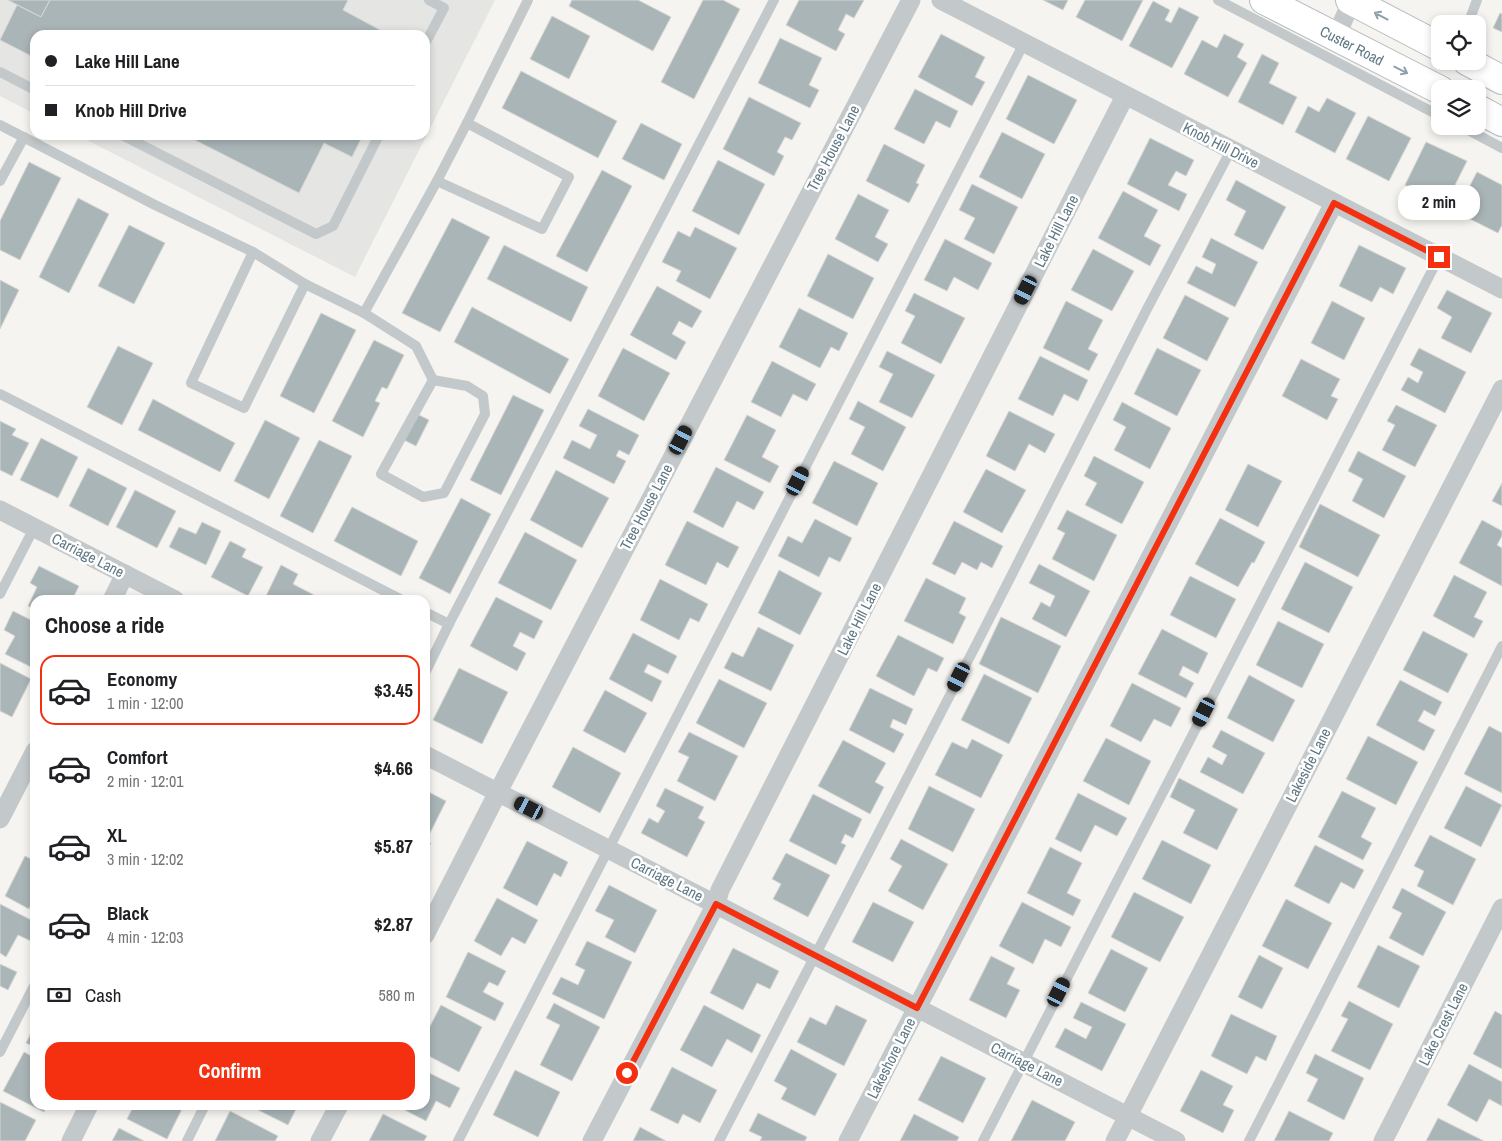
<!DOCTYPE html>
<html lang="en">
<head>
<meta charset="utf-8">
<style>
	:root { --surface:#fff; --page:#f2f2f2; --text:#202124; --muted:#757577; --line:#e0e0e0; --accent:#f43011 }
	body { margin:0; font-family:"Archivo Narrow",sans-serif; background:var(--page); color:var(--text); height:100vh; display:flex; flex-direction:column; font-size:19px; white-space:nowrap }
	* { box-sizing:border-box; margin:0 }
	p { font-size:16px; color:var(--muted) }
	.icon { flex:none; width:28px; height:28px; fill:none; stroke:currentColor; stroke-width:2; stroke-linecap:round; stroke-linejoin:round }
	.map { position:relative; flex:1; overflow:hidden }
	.side { position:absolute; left:30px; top:595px; width:400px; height:515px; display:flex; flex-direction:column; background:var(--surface); border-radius:15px; box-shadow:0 2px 8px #0003 }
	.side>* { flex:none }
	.guide { position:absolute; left:30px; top:30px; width:400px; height:110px; border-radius:15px; box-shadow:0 2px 8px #0003; display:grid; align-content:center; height:110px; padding:0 15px; background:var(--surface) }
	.fabs { position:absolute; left:1431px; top:15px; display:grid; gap:10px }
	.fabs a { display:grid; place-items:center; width:55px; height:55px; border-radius:10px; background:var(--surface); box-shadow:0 2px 8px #0003; font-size:25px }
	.end { position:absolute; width:22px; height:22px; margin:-11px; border:6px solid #f43011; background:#fff; box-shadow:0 0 0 2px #fff }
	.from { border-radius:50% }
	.bubble { position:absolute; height:35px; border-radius:15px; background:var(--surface); box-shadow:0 2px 8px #0003; font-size:16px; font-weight:700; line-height:35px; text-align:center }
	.car { position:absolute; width:15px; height:30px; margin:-15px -8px; border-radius:6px; box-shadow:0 0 4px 1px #0007; background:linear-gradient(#222 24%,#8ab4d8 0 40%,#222 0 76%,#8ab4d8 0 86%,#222 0) }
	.guide b { display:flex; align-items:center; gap:18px; height:48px; font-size:19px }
	.guide b+b { border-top:1px solid var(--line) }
	.guide i { width:12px; height:12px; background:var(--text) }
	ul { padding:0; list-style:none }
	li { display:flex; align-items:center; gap:15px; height:70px; margin:0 10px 8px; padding:0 5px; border:2px solid transparent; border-radius:15px }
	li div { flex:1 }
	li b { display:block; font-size:19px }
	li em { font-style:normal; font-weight:700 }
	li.on { border-color:var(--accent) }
	li>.icon { width:45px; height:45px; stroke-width:1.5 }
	h2 { padding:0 15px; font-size:22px; line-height:60px }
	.pay { display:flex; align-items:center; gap:12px; height:55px; padding:0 15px; font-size:19px }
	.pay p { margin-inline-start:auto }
	.cta { display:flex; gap:10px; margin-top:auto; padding:10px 15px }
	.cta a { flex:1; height:58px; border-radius:15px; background:var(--accent); color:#fff; font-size:20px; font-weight:700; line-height:58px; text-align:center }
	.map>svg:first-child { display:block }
	.built { fill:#e5e6e4 }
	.building { fill:#aab5b8; stroke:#d6d6d3 }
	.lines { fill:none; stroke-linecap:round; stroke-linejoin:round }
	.primary-casing { stroke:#b6bbbe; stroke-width:30 }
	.service { stroke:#c3c8ca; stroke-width:10 }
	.minor { stroke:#c3c8ca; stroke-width:19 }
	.primary { stroke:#fff; stroke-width:28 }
	.oneway { stroke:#90a0a9 }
	.route { stroke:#f43011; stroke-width:6 }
	.labels { text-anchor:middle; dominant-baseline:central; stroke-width:5; stroke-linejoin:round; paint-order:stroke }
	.street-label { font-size:15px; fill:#607884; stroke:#fff }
</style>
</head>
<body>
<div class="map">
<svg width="1502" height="1141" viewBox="0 0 1502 1141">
	<rect width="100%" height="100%" fill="#f5f4f0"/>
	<polygon class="built" points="0,0 495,0 355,277 77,135 425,135 425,35 35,35 35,114 0,96"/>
	<g class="building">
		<polygon points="8,0 50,0 41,17"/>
		<polygon points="50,0 348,0 343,10 382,31 380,35 35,35 35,58 0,40 17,5 41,17"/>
		<polygon points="572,0 638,0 671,17 653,51 569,6"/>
		<polygon points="703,0 723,0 740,9 694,99 661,82"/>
		<polygon points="799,0 864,0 854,18 846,14 838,30 845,34 836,51 786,25"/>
		<polygon points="1043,0 1068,0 1063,10"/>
		<polygon points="1085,0 1143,0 1122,41 1076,17"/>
		<polygon points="1153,1 1170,10 1165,20 1171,23 1179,7 1199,17 1172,68 1129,46"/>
		<polygon points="1500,13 1502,14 1502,32 1493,28"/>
		<polygon points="552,16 590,36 569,79 530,59"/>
		<polygon points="941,34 985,57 975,77 985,82 972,106 918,77"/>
		<polygon points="1224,34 1244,44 1237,57 1247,63 1228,97 1184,74 1202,40 1217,48"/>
		<polygon points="780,38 822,58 809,85 819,90 810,108 758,83"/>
		<polygon points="1262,54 1279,63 1269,83 1297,97 1283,125 1238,102"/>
		<polygon points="521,71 617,121 598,158 502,108"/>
		<polygon points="1028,75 1077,100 1054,144 1006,119"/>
		<polygon points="915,89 958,111 950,128 936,121 924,144 894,129"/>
		<polygon points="749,97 801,123 792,140 785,137 777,152 784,156 774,176 723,149"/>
		<polygon points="1327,98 1356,113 1335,153 1295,132 1308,106 1319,112"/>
		<polygon points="1368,116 1411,138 1389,181 1346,159"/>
		<polygon points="641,123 682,144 664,180 622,159"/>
		<polygon points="1002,132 1045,154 1022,199 979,177"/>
		<polygon points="185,135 363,135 352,157 324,143 299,193"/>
		<polygon points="1150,138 1194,160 1186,176 1176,171 1168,185 1187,194 1179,211 1127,184"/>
		<polygon points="1426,142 1467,161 1445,205 1405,185"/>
		<polygon points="884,144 925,165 916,183 919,184 909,203 866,181"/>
		<polygon points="718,160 765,184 739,235 692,211"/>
		<polygon points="29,162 61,178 20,260 0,250 0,221"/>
		<polygon points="602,170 632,186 587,272 556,256"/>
		<polygon points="1477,172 1502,185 1502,225 1498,233 1456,212"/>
		<polygon points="1236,180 1286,207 1263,250 1234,235 1246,211 1226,200"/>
		<polygon points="972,184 1018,207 994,254 964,239 975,218 959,210"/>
		<polygon points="1123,191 1158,210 1144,236 1161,245 1150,266 1098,238"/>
		<polygon points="858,194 889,210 875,237 888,244 878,262 835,239"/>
		<polygon points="78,198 109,214 69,293 39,277"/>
		<polygon points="452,218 490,237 440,332 402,313"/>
		<polygon points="129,225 165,243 134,304 98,286"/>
		<polygon points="695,227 737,248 710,299 676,281 681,271 662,262 678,231 690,237"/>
		<polygon points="1211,238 1258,262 1235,307 1187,283 1196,266 1212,274 1216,264 1202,257"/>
		<polygon points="945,239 992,263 978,290 954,277 947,291 924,280"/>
		<polygon points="504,245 588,287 571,322 487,279"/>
		<polygon points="1359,245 1406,268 1393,294 1380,287 1372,302 1339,286"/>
		<polygon points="1093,249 1134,271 1112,311 1071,290"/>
		<polygon points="828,254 874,278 853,319 807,296"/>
		<polygon points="0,280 19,290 0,329"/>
		<polygon points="657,286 702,311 692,328 679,321 672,334 686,342 676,360 630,335"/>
		<polygon points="1447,290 1492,313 1471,353 1441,338 1452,317 1437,308"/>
		<polygon points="914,293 965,318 941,364 901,343 915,316 905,311"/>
		<polygon points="1185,295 1229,318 1207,361 1163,338"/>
		<polygon points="1066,301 1103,320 1088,349 1098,354 1089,371 1043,348"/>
		<polygon points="1332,301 1365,318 1344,360 1311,343"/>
		<polygon points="472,307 569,359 550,394 454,342"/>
		<polygon points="799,308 848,333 839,351 831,347 820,368 779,347"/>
		<polygon points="321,313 356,330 314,413 280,396"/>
		<polygon points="374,340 404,355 387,389 382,387 375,401 380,403 363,437 332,421"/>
		<polygon points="118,346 153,363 122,425 87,407"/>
		<polygon points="623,348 670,373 644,421 598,396"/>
		<polygon points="1157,348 1201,370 1177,416 1134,394"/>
		<polygon points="1419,348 1466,372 1445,413 1401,390 1408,377 1418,383 1423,372 1410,365"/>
		<polygon points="887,351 935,375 912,418 879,402 893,374 879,367"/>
		<polygon points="1040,356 1088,380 1078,401 1064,394 1053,416 1018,399"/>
		<polygon points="1301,359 1340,379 1331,396 1338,399 1327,420 1282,396"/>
		<polygon points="772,361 816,384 807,401 793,394 781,417 751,402"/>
		<polygon points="513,395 544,410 501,495 470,480"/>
		<polygon points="153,399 235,443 220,472 138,430"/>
		<polygon points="858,401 906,427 883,471 851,454 865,427 849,419"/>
		<polygon points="1122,402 1171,428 1150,469 1114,450 1126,427 1113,420"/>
		<polygon points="1396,405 1437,425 1415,467 1382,450 1395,425 1387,421"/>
		<polygon points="588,409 639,435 629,455 619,450 616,456 626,461 614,484 563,458 572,440 590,449 597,435 579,426"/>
		<polygon points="1009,411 1055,434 1045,453 1029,444 1015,471 986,456"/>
		<polygon points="417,414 429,420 416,446 404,440"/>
		<polygon points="747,415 776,430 762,457 779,466 770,483 724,460"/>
		<polygon points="265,420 300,438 269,499 234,481"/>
		<polygon points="0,421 16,429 12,435 29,443 12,476 0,470"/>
		<polygon points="41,438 78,457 58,498 20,480"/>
		<polygon points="319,440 352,456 313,533 280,516"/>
		<polygon points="1358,451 1406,476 1384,518 1352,501 1363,479 1348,471"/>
		<polygon points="1094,456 1144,482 1122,524 1085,505 1097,483 1084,476"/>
		<polygon points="834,461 878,483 857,526 812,503"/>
		<polygon points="1248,464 1282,481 1258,527 1225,510"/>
		<polygon points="716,467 764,492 754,510 737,501 723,528 693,512"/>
		<polygon points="88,468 127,488 108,526 69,506"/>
		<polygon points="986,469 1026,490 1002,533 963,512"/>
		<polygon points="556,470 609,498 582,548 530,520"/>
		<polygon points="1502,483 1502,506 1492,501"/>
		<polygon points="135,490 176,511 157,548 116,527"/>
		<polygon points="461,498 491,514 450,594 419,578"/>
		<polygon points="1320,504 1380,535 1358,577 1299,547"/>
		<polygon points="352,507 418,541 401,576 334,541"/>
		<polygon points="1067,510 1117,535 1094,581 1052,559 1065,533 1057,529"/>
		<polygon points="1220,518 1265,542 1254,563 1252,562 1238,587 1195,564"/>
		<polygon points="815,519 852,538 840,562 829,557 819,577 778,556 788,536 802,543"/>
		<polygon points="1482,520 1502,531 1502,536 1497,545 1502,548 1502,586 1459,563"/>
		<polygon points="687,521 739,547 728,568 717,562 706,585 665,565"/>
		<polygon points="954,521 1003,546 992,568 981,562 977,570 962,562 955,575 932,564"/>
		<polygon points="202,522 221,531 206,565 169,547 179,527 196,534"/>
		<polygon points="525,532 577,560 551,610 498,583"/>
		<polygon points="230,541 246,549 242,557 263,567 248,596 211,577"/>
		<polygon points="1305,562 1353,587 1329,633 1281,609"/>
		<polygon points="1039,564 1090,591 1066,637 1032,619 1041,602 1050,607 1055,596 1029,583"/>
		<polygon points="281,565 298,574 293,584 314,595 312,600 264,600"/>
		<polygon points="39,566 79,586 72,600 35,600 35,610 28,606 37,587 30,583"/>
		<polygon points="779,570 822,593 800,635 758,613"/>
		<polygon points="1454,575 1487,592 1474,617 1483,621 1474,638 1433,616"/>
		<polygon points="1190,576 1236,599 1216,638 1170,615"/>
		<polygon points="926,578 966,598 959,613 966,617 953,644 904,621"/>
		<polygon points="660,579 708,604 699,622 690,618 679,640 640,620"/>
		<polygon points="496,597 543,621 534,639 520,632 513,646 526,653 517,671 470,646"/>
		<polygon points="13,611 35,622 35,669 5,654 15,636 4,630"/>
		<polygon points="1001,617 1061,646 1038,693 979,664"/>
		<polygon points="1278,621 1324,644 1302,688 1256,665"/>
		<polygon points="758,627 794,645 771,691 724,668 732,652 743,657"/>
		<polygon points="1162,629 1208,653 1198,674 1183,666 1179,675 1194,683 1186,698 1138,674"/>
		<polygon points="1423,631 1468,654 1448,693 1403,670"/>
		<polygon points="633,633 677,656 668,674 648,664 644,672 662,681 652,702 609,679"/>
		<polygon points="898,635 944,658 937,672 928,668 914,696 876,676"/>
		<polygon points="0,663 31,679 12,717 0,711"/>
		<polygon points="459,668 508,692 482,744 433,720"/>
		<polygon points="984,674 1032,698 1009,744 961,720"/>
		<polygon points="1249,675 1295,700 1273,742 1227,718"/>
		<polygon points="719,679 767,703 744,748 696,723"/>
		<polygon points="1400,680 1442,702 1435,716 1424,710 1418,721 1435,730 1424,751 1376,725"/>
		<polygon points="1132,683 1181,708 1171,727 1154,719 1141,742 1110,726"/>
		<polygon points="870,688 913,709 906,725 893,719 890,727 904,734 894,753 849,730"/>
		<polygon points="605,690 647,713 625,753 583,731"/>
		<polygon points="1489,726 1502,733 1502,793 1464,774"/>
		<polygon points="1221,730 1265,753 1243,794 1200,772 1208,757 1222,765 1227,755 1212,747"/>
		<polygon points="689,732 738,756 715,801 677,781 689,757 678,752"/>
		<polygon points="1368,736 1418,762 1396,805 1346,779"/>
		<polygon points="1106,738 1151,761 1129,805 1083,781"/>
		<polygon points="972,739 1003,755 981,798 935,775 952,742 967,749"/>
		<polygon points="843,740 886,763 875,782 884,787 870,814 818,786"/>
		<polygon points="573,747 621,773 600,813 552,787"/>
		<polygon points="1179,778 1238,809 1217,850 1183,833 1195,810 1170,797"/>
		<polygon points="929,786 975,809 953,852 908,829"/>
		<polygon points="1466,786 1502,805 1481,847 1444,828"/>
		<polygon points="665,788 704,807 698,818 705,822 687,857 641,833 649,818 658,823 665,811 656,806"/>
		<polygon points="425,790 446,801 426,841 431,843 425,854"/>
		<polygon points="1342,791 1376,808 1361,837 1372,843 1363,860 1318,837"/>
		<polygon points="1078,793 1127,818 1117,836 1095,825 1081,852 1055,839"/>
		<polygon points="813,794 862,819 853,838 845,834 841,843 846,845 836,865 789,841"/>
		<polygon points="1430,835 1476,859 1453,905 1417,886 1424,871 1414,866"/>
		<polygon points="901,839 948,864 923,910 888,891 902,866 890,859"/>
		<polygon points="1162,840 1211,865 1191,904 1142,879"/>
		<polygon points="527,841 568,862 561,877 554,873 537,906 503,888"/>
		<polygon points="1315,845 1364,870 1354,889 1341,882 1329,904 1294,886"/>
		<polygon points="1050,847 1082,863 1067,893 1081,900 1073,916 1027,893"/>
		<polygon points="786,853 830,875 808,917 773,899 781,884 772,879"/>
		<polygon points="25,856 35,861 35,896 29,909 5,896"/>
		<polygon points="609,885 657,910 635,953 605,937 614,920 595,911"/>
		<polygon points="1402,888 1446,912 1423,956 1389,938 1402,913 1392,908"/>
		<polygon points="1134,892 1184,917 1160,962 1111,937"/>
		<polygon points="497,898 538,920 525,944 512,937 501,956 474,941"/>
		<polygon points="1286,899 1332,923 1308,969 1262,946"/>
		<polygon points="873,902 914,922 893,962 852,942"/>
		<polygon points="1022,902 1071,927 1061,947 1045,939 1033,964 999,946"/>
		<polygon points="0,904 35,922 35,938 33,942 18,935 6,957 0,953"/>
		<polygon points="587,941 632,962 604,1019 552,994 561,977 578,985 585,970 575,965"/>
		<polygon points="1378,945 1420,966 1399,1008 1357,987"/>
		<polygon points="733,948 779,971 770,989 757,983 743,1010 710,993"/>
		<polygon points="1111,949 1148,968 1125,1012 1088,993"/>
		<polygon points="468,952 506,971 498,986 489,982 483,992 504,1003 495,1021 446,997"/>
		<polygon points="1259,955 1283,968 1262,1009 1238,997"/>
		<polygon points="991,956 1015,968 1007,984 1020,990 1006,1018 969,1000"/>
		<polygon points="0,964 17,972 8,990 0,986"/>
		<polygon points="1349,1001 1393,1024 1370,1070 1331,1051 1348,1019 1341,1016"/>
		<polygon points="1081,1002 1126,1024 1102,1071 1055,1047 1065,1028 1086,1039 1092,1027 1073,1018"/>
		<polygon points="554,1003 600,1027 572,1081 540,1065 560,1025 546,1018"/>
		<polygon points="441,1005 482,1027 459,1072 425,1054 425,1036"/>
		<polygon points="704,1005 761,1035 752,1053 727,1039 712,1067 680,1050"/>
		<polygon points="836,1005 867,1020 844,1066 797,1042 810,1017 826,1025"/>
		<polygon points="1495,1011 1502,1015 1502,1069 1473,1054"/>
		<polygon points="1231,1014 1277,1036 1266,1061 1256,1056 1247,1074 1211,1056"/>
		<polygon points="34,1027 35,1027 35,1047 26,1043"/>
		<polygon points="791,1049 837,1074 815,1116 781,1099 787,1088 774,1081"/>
		<polygon points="24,1052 35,1058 35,1105 47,1105 44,1112 3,1091"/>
		<polygon points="1315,1054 1364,1078 1344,1120 1307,1101 1318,1079 1306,1073"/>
		<polygon points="941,1056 986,1078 963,1123 918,1100"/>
		<polygon points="1469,1064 1502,1082 1502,1106 1489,1099 1477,1122 1447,1105"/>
		<polygon points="672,1067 717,1090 700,1123 683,1114 678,1124 650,1110"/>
		<polygon points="515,1070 560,1092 538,1137 493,1115"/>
		<polygon points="1201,1070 1233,1086 1223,1105 1234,1110 1223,1133 1180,1111"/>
		<polygon points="425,1071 460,1088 450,1108 436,1101 426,1121 395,1105 425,1105"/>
		<polygon points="1032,1100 1075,1122 1065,1141 1011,1141"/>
		<polygon points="0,1102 36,1120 25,1141 0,1141"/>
		<polygon points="134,1105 184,1105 167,1139 127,1119"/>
		<polygon points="248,1105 298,1105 288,1125"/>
		<polygon points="230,1111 278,1136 275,1141 215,1141"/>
		<polygon points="1289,1111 1333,1133 1329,1141 1274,1141"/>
		<polygon points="758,1113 807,1137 805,1141 760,1141 762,1137 749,1131"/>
		<polygon points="383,1114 427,1136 424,1141 369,1141"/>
		<polygon points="914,1114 959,1137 957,1141 900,1141"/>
		<polygon points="1438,1118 1484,1141 1426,1141"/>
		<polygon points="640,1127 666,1141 633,1141"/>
		<polygon points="119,1128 144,1141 112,1141"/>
	</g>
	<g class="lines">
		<defs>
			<g id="primary">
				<path id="s1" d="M1264,0L1440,90"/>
				<polyline points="1350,0 1440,47"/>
				<polyline points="1467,61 1502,80"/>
				<polyline points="1478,109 1502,122"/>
			</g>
		</defs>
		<use href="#primary" class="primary-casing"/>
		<g class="service">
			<polyline points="1218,0 1440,116"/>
			<polyline points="1468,24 1477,0"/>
			<polyline points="425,44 444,8 429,0"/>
			<polyline points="0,72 35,90"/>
			<polyline points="0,125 155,205 253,252 191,383 244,408 305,284 364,313"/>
			<polyline points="1461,126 1502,148"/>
			<polyline points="122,135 316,234 333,226 379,135"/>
			<polyline points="0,181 24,137"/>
			<polyline points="437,181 467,123"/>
			<polyline points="253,252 305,284"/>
			<polyline points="433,380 416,346 364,313 437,181 542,229 569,177 467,123 528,0"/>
			<polygon points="433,380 467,386 483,396 485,414 444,493 423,497 381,474"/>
			<polyline points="0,394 402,600"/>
			<polyline points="0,594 34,528"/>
			<polyline points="425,612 449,624"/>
			<polyline points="425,673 449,624 774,0"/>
			<polyline points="0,1052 35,984"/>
			<polyline points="187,1141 205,1105"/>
			<polyline points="458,1141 1024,43"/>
			<polyline points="719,1141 977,643 1147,309 1231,150"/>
			<polyline points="983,1141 1439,257"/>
			<polyline points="1249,1141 1502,646"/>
		</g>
		<g class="minor">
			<polyline points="941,0 1502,289"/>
			<polyline points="1336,37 1352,0"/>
			<polyline points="0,510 175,600"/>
			<polyline points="112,600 125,574"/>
			<polyline points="425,755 1176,1141"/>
			<polyline points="0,819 35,751"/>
			<polyline points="425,935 498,792 911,0"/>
			<polyline points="71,1141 89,1105"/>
			<polyline points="320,1141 339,1105"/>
			<polyline points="592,1141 716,904 720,890 1125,96"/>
			<polyline points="848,1141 1334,203"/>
			<polyline points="1115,1141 1502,389"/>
			<polyline points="1383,1141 1502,908"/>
		</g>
		<use href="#primary" class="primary"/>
	</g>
	<defs><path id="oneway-shaft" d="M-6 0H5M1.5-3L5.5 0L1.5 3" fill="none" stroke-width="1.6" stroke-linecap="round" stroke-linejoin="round" transform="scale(1.25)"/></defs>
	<g class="oneway">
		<use href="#oneway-shaft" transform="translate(1381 16) rotate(-152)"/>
		<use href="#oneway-shaft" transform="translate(1401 70) rotate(27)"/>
	</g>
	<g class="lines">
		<polyline class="route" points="627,1073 716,904 917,1008 1334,203 1439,257"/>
	</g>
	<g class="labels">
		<g class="street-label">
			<text stroke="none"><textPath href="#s1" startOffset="99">Custer Road</textPath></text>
			<text transform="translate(1221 145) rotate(27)">Knob Hill Drive</text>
			<text transform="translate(833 148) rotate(-62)">Tree House Lane</text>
			<text transform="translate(1056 231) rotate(-63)">Lake Hill Lane</text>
			<text transform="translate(646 507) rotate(-62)">Tree House Lane</text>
			<text transform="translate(88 555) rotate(27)">Carriage Lane</text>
			<text transform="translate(859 619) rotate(-63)">Lake Hill Lane</text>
			<text transform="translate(1308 765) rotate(-63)">Lakeside Lane</text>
			<text transform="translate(667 879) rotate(27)">Carriage Lane</text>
			<text transform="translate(1443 1024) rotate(-63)">Lake Crest Lane</text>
			<text transform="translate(891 1058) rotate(-63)">Lakeshore Lane</text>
			<text transform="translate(1027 1064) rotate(27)">Carriage Lane</text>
		</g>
	</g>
</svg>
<div class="fabs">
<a><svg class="icon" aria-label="locate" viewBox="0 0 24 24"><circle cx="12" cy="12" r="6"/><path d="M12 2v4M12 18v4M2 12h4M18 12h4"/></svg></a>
<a><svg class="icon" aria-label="layers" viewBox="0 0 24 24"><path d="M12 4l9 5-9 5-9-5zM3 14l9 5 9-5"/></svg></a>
</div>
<i class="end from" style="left:627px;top:1073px"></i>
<i class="end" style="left:1439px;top:257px"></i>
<div class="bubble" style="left:1398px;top:185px;width:82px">2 min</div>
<i class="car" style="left:1026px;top:290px;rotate:207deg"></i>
<i class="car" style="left:681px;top:440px;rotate:28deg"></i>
<i class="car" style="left:798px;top:481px;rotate:27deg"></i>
<i class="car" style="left:959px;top:677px;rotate:207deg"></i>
<i class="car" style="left:1204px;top:712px;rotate:207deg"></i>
<i class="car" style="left:529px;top:808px;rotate:297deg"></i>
<i class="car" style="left:1059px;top:992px;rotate:27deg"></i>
<div class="guide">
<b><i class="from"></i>Lake Hill Lane</b>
<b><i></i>Knob Hill Drive</b>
</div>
<section class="side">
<h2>Choose a ride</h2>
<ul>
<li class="on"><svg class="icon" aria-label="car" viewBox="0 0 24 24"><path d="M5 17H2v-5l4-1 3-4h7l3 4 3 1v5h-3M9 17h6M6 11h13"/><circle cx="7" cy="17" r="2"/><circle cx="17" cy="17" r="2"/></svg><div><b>Economy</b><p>1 min · 12:00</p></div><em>$3.45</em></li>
<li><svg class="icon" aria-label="car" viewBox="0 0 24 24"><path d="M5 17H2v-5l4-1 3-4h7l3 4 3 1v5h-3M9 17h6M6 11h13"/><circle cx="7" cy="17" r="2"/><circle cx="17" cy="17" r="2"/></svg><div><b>Comfort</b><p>2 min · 12:01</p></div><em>$4.66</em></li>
<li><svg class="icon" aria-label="car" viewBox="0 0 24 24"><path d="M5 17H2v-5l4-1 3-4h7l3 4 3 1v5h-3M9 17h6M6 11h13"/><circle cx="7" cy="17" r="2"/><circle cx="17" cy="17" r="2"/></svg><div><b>XL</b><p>3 min · 12:02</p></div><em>$5.87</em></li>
<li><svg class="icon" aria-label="car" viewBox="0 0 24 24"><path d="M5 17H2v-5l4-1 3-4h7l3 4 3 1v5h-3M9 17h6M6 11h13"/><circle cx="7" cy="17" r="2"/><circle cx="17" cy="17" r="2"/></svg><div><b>Black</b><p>4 min · 12:03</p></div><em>$2.87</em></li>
</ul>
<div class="pay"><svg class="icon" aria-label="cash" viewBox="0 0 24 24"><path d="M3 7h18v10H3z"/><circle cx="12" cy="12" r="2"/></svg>Cash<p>580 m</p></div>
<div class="cta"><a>Confirm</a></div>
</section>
</div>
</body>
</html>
